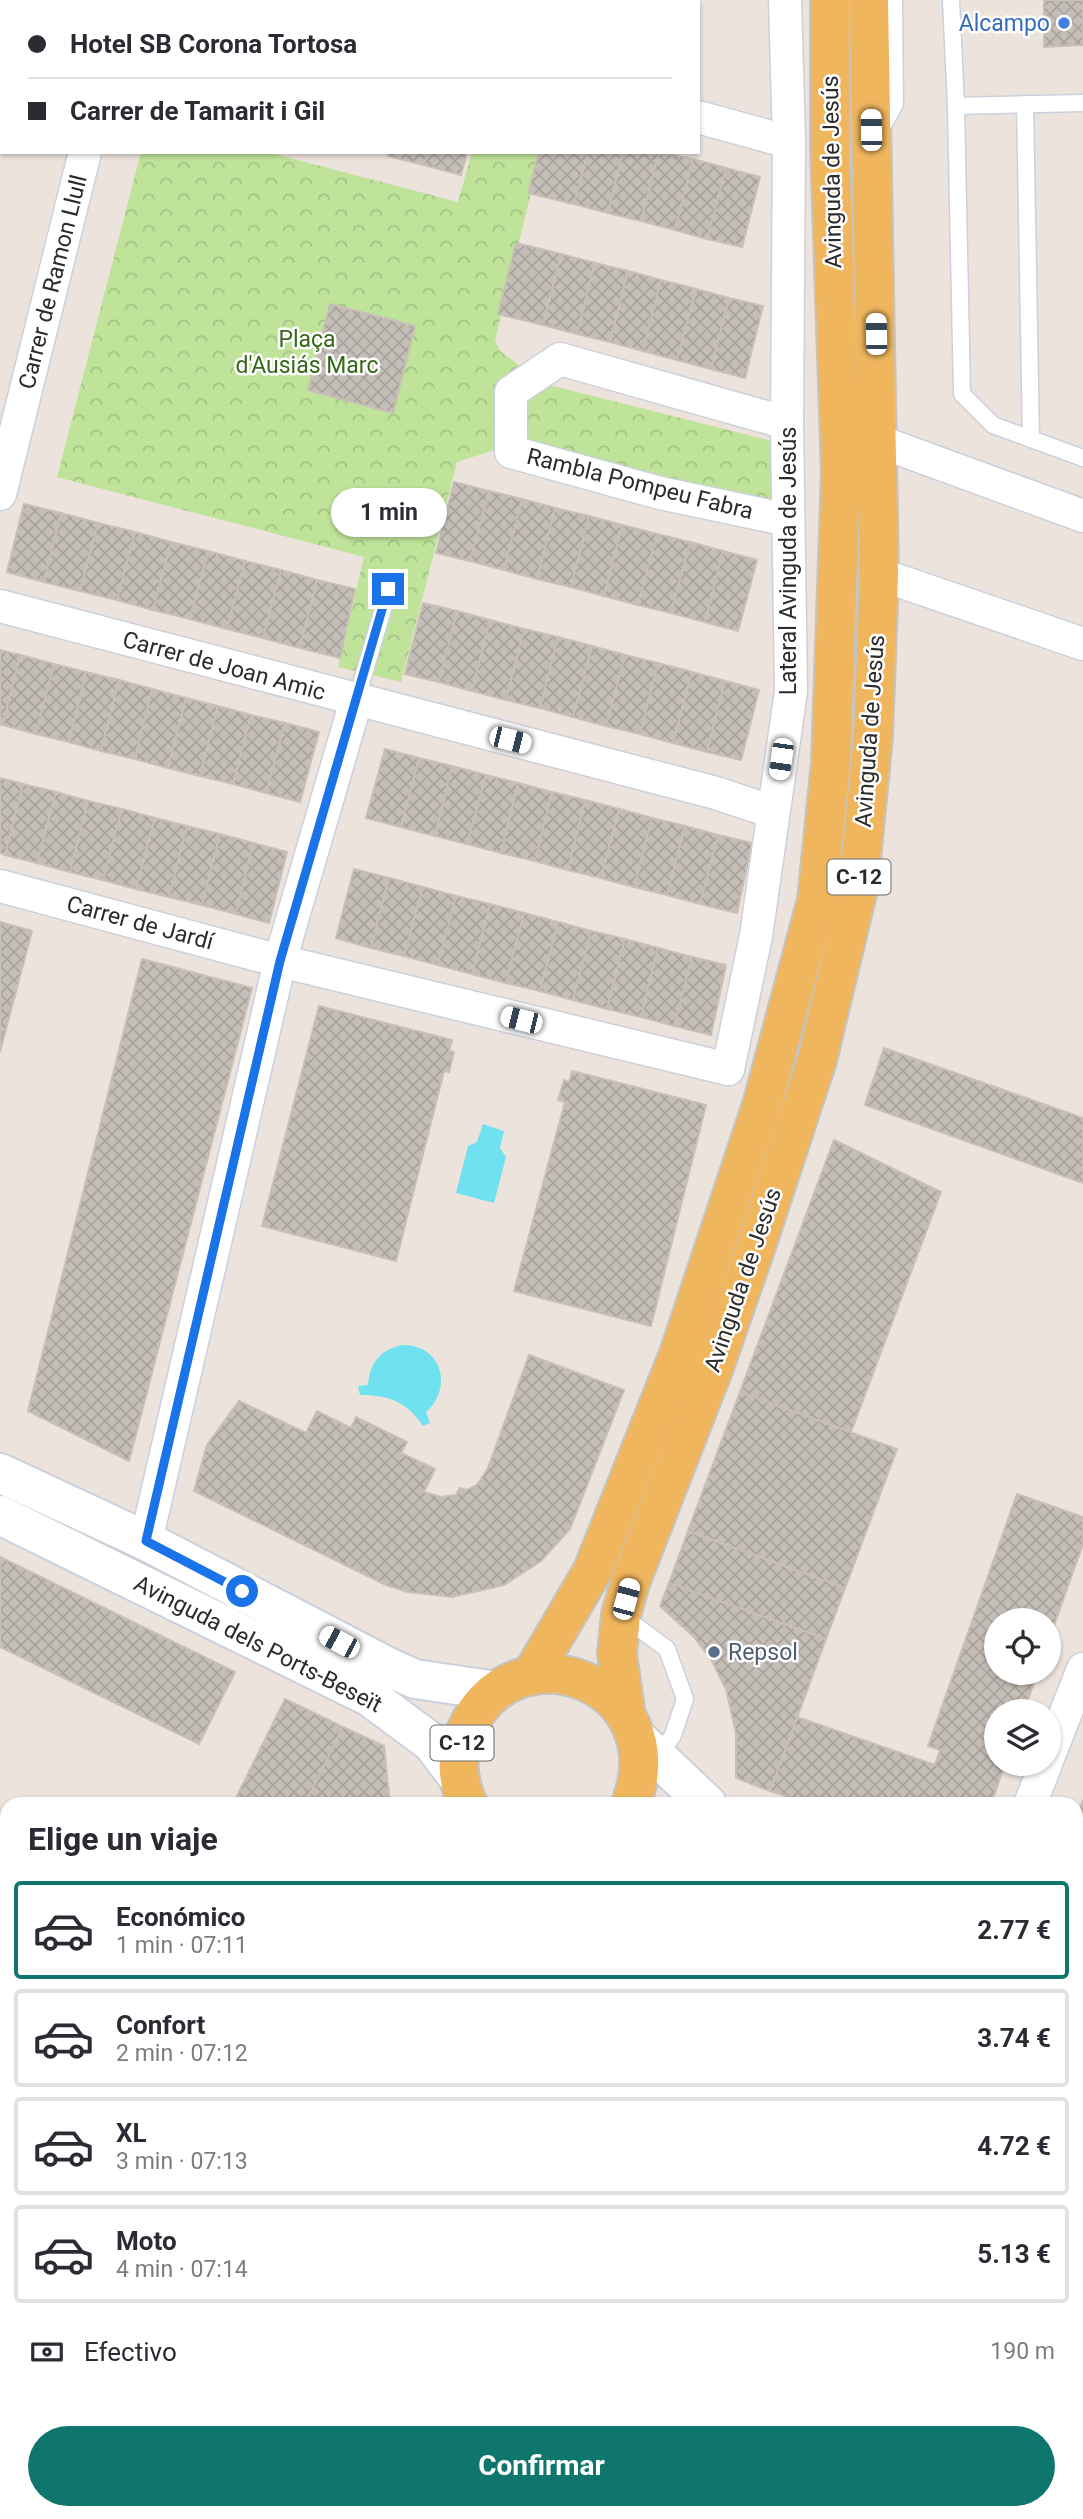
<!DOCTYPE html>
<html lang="es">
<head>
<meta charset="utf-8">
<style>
	:root { --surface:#fff; --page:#f7f7f7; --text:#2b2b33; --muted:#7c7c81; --line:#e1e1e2; --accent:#0f766e }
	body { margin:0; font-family:Roboto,sans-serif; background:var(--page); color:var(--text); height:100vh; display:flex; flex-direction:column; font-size:26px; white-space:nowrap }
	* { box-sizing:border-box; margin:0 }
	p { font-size:23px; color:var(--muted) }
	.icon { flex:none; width:38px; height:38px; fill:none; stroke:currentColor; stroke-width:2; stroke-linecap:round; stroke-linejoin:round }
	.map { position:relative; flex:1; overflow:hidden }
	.drawer { position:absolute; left:0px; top:1797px; width:1083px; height:723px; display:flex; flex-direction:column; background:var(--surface); border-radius:21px 21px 0 0; box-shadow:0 2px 5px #0004 }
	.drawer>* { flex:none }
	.hud { position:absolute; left:0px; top:0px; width:700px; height:154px; box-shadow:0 2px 5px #0004; display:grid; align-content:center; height:154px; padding:0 28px; background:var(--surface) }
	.tools { position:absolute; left:984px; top:1608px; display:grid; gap:14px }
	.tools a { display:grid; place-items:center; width:77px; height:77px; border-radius:50%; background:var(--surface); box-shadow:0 2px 5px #0004; font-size:35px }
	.end { position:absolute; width:32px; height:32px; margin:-16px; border:9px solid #1a73e8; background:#fff; box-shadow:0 0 0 4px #fff }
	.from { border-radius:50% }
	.bubble { position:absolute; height:49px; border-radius:24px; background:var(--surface); box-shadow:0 2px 5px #0004; font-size:23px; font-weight:700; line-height:49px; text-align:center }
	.car { position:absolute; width:21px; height:42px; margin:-21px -10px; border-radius:9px; box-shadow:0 0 5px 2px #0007; background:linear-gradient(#fff 24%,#345 0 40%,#fff 0 76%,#345 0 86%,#fff 0) }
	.hud b { display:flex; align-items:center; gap:24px; height:66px; font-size:26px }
	.hud b+b { border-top:2px solid var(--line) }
	.hud i { width:18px; height:18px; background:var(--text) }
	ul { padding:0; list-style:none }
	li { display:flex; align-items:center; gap:21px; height:98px; margin:0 14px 10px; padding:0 14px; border:4px solid var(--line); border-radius:7px }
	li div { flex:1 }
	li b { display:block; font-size:26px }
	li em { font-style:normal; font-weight:700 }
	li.active { border-color:var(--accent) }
	li>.icon { width:63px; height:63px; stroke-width:1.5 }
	h2 { padding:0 28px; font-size:32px; line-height:84px }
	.pay { display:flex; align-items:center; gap:18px; height:77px; padding:0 28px; font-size:26px }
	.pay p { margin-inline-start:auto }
	.cta { display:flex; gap:14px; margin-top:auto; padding:14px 28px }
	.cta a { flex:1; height:80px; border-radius:42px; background:var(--accent); color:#fff; font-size:28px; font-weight:700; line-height:80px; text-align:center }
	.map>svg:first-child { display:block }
	.park { fill:url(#park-crowns) }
	.water { fill:#70e1ee }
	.building { fill:url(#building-cross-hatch); stroke:#c8bfb6; stroke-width:2 }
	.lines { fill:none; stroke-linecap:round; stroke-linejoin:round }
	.lane-casing { stroke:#cbd1dc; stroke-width:19 }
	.street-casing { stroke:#cbd1dc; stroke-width:35 }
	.secondary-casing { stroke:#cbd1dc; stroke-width:42 }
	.primary-casing { stroke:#c4c4c4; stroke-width:42 }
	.lane { stroke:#fff; stroke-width:16 }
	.street { stroke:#fff; stroke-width:32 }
	.secondary { stroke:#fff; stroke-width:38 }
	.primary { stroke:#f0b65e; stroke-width:38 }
	.route { stroke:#1a73e8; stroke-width:9 }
	.shop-dot { fill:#3f7fe0; stroke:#fff; stroke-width:2.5 }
	.service-dot { fill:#5c6f8a; stroke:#fff; stroke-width:2.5 }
	.labels { text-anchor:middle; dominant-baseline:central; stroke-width:5; stroke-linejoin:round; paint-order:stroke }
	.shield { fill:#fff; stroke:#6b6b6b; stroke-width:2 }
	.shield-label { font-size:21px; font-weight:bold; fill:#2b2b2b }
	.shop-label { font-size:23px; fill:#366cbe; stroke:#fff; text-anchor:end }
	.street-label { font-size:23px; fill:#2b2b2b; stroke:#fff }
	.park-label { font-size:23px; fill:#37681a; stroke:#fff }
	.service-label { font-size:23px; fill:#4e5e75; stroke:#fff; text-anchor:start }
</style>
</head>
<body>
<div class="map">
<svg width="1083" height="2519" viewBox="0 0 1083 2519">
	<defs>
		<pattern id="park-crowns" width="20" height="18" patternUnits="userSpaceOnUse" patternTransform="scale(1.75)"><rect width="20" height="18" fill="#bee399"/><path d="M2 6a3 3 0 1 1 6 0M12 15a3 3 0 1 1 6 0" fill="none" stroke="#a3c384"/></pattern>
		<pattern id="building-cross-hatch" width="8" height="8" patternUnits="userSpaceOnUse" patternTransform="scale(1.75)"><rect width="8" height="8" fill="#c5beb8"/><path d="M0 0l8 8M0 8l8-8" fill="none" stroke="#a9a39e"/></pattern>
	</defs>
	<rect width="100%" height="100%" fill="#ece3dd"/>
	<polygon class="park" points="141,152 267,152 458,202 472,152 541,152 495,340 501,352 545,384 776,442 776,504 519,442 457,462 401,682 338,667 364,557 57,477"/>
	<g class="water">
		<polygon points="483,1124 504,1131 500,1148 506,1157 494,1203 456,1193 468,1146 477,1142"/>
		<path d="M403,1345C443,1345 453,1389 426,1412L430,1423L423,1426C406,1401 388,1395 360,1395L358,1386L368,1385C370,1362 381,1349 403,1345Z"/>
	</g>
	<g class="building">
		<polygon points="401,0 436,0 400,2"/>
		<polygon points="436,0 471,0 436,2"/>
		<polygon points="471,0 507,0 471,2"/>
		<polygon points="1044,0 1083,0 1083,45 1044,47"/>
		<polygon points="388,152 428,152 424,165 388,156"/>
		<polygon points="428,152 467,152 461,175 424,165"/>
		<polygon points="539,152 588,152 574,204 528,193"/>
		<polygon points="588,152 623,152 608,213 574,204"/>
		<polygon points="623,152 659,152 641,221 608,213"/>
		<polygon points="659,152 693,159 675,230 641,221"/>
		<polygon points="693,159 726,168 707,239 675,230"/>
		<polygon points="726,168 760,177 742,247 707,239"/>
		<polygon points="516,243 561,254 543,325 498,314"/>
		<polygon points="561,254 595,263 577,334 543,325"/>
		<polygon points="595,263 628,271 610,342 577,334"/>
		<polygon points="628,271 661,280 643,351 610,342"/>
		<polygon points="661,280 696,289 677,360 643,351"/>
		<polygon points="696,289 729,298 711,369 677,360"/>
		<polygon points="729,298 763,306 745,378 711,369"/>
		<polygon points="330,304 415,326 393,413 308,390"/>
		<polygon points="454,482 489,491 470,561 436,553"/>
		<polygon points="489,491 522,499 504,570 470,561"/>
		<polygon points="522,499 555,508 537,579 504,570"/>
		<polygon points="24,504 61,513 44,582 7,572"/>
		<polygon points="555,508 589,516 571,587 537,579"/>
		<polygon points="61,513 98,523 80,591 44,582"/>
		<polygon points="589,516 622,525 604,596 571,587"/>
		<polygon points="98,523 135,532 117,600 80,591"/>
		<polygon points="622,525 657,534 638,605 604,596"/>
		<polygon points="135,532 171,542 153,610 117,600"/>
		<polygon points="657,534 690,542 671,613 638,605"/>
		<polygon points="171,542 208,551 190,619 153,610"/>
		<polygon points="690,542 723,551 705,622 671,613"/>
		<polygon points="208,551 245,561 227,629 190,619"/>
		<polygon points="723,551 757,560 738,631 705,622"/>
		<polygon points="245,561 281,570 263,638 227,629"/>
		<polygon points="281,570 317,580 300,648 263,638"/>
		<polygon points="317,580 355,589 340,658 300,648"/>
		<polygon points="423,603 457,611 439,682 405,674"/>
		<polygon points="457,611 490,620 472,691 439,682"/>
		<polygon points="490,620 524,629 506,700 472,691"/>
		<polygon points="524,629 558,637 540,708 506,700"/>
		<polygon points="558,637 592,646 573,717 540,708"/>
		<polygon points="592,646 625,655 606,726 573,717"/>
		<polygon points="0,650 20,655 3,725 0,725"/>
		<polygon points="20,655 54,664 36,734 3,725"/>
		<polygon points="625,655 658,663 640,734 606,726"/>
		<polygon points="658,663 692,672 673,743 640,734"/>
		<polygon points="54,664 86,672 69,742 36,734"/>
		<polygon points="86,672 119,680 101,751 69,742"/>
		<polygon points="692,672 725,681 707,752 673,743"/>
		<polygon points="119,680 152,689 135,759 101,751"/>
		<polygon points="725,681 759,690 741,760 707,752"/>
		<polygon points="152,689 186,698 168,768 135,759"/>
		<polygon points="186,698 218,706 200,776 168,768"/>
		<polygon points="218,706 251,715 233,784 200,776"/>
		<polygon points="251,715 285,723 266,793 233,784"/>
		<polygon points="285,723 319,732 300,802 266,793"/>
		<polygon points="385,749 419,758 401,827 366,818"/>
		<polygon points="419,758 452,766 435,836 401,827"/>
		<polygon points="452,766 486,775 467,844 435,836"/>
		<polygon points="486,775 518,783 501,853 467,844"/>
		<polygon points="0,778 23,784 5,855 0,853"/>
		<polygon points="518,783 552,792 535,861 501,853"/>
		<polygon points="23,784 56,792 37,863 5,855"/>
		<polygon points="56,792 88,801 70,872 37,863"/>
		<polygon points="552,792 585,800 568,870 535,861"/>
		<polygon points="585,800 619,809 601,878 568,870"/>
		<polygon points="88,801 122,809 103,880 70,872"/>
		<polygon points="122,809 155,818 136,889 103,880"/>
		<polygon points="619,809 652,818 634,887 601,878"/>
		<polygon points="155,818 187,826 169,897 136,889"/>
		<polygon points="652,818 685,826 667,895 634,887"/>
		<polygon points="187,826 220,834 202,905 169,897"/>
		<polygon points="685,826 718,835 700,904 667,895"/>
		<polygon points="220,834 253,843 236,914 202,905"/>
		<polygon points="718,835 752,843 737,913 700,904"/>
		<polygon points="253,843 287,852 269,923 236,914"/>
		<polygon points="354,869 389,878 371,948 336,938"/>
		<polygon points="389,878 423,887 404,956 371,948"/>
		<polygon points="423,887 456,896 438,965 404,956"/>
		<polygon points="456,896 490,904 472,974 438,965"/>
		<polygon points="490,904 524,913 506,983 472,974"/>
		<polygon points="524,913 558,922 540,991 506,983"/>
		<polygon points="0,922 32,931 0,1052"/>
		<polygon points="558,922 591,931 573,1000 540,991"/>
		<polygon points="591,931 625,939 607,1009 573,1000"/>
		<polygon points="625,939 658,948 641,1017 607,1009"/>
		<polygon points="658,948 692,957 674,1026 641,1017"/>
		<polygon points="692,957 726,965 711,1035 674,1026"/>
		<polygon points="142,959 252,988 129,1461 28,1411"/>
		<polygon points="319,1006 452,1040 449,1051 454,1052 449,1072 444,1071 396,1261 262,1226"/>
		<polygon points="884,1048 1083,1118 1083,1183 865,1105"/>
		<polygon points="572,1071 706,1105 651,1326 514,1291 565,1102 558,1100 564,1080 569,1082"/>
		<polygon points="834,1140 941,1192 851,1432 740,1392"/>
		<polygon points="529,1355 624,1390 570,1529 541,1561 504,1585 452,1597 408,1592 386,1585 194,1491 207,1445 239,1401 306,1433 317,1411 351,1428 356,1417 407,1442 401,1453 435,1469 424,1492 441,1497 456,1495 460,1488 467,1490 477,1485 488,1468"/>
		<polygon points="740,1392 897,1449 845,1588 688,1531"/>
		<polygon points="1017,1494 1083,1517 1083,1544 1048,1642 1048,1620 996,1620 996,1673 1037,1673 1024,1712 996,1712 996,1764 1005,1764 991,1804 809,1804 770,1791 797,1717 935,1765 940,1750 928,1746"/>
		<polygon points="688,1531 845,1588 826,1639 669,1583"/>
		<polygon points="0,1557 235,1672 199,1744 0,1647"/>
		<polygon points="669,1583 826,1639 770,1791 736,1778 736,1733 726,1689 712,1661 694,1637 660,1606"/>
		<polygon points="285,1699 343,1727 305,1804 238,1804 234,1802"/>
		<polygon points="343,1727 384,1746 390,1804 305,1804"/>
		<polygon points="1083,1800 1083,1903 1076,1891 1076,1819"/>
		<polygon points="1076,2040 1083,2043 1083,2117 1076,2115"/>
		<polygon points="1083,2192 1083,2251 1076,2249 1076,2198 1080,2200"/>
		<polygon points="1076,2291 1083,2294 1083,2365 1076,2363"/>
		<polygon points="1076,2442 1083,2444 1083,2501 1076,2498"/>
		<polygon points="311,2513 370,2513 368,2519 309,2519"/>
		<polygon points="400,2513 502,2513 500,2519 398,2519"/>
		<polygon points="502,2513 589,2513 587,2519 500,2519"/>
		<polygon points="589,2513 654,2513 651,2519 587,2519"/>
		<polygon points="670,2513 727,2513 725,2519 668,2519"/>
	</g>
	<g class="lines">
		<defs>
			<g id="lane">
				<polyline points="951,0 956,106 1083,103"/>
				<polyline points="1025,104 1031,439"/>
				<polyline points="956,106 962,394 993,425 1083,458"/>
				<polyline points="880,131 895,104 894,0"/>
				<polyline points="356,701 389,589"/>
				<polyline points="624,1617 667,1649 685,1699 673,1735 657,1759"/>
			</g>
			<g id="street">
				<polyline points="270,0 276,2"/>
				<polyline points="122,2 123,0"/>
				<polyline points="547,2 547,0"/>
				<polyline points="698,117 789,142"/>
				<polyline points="787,423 560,359 511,392 511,452 660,493 788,520"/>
				<polyline points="878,441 1083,516"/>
				<polyline points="0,494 85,152"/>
				<polyline points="879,574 1083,644"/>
				<polyline points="0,606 716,793 773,812"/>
				<polyline points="0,886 280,961 728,1069"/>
				<polyline points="728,1069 756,936 791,691 787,423 789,142 785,0"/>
				<polyline points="146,1541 280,961 356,701"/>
				<polyline points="1048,1758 1083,1669"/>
				<polyline points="1030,1804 1046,1764"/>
				<polyline points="1076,2130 1083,2132"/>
				<polyline points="1076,2269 1083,2271"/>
				<polyline points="782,2519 784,2513"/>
			</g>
			<g id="secondary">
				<polyline points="0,1473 146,1541 388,1667 415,1679 497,1691"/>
				<polyline points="0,1515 370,1697 432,1743 460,1780"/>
				<polyline points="637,1738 707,1804"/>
				<polyline points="1076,1966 1083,1968"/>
				<polyline points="15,2513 34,2519"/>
				<polyline points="906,2513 924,2519"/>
				<polyline points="226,2519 237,2513"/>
			</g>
			<g id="primary">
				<polyline points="531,1676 593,1570 679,1354 763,1102 817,900 831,762 841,472 830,148 830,0"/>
				<polyline points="626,1716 617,1654 621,1615 630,1583 714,1367 757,1243 817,1060 858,889 873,737 879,574 869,0"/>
				<path d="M468,1804C457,1782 455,1754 466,1731C513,1622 677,1682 631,1804"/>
				<polyline points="276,2519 278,2513"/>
			</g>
		</defs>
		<use href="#lane" class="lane-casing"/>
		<use href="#street" class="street-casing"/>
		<use href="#secondary" class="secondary-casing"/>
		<use href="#primary" class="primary-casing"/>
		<use href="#lane" class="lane"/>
		<use href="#street" class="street"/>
		<use href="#secondary" class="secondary"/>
		<use href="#primary" class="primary"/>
	</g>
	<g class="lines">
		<polyline class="route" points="242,1591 146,1541 280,961 388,589"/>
	</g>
	<circle class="shop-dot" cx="1064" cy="23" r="7"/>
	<circle class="service-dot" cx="714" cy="1652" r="7"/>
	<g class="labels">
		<g class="shield">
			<rect x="827.5" y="859.5" width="63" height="35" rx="5"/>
			<rect x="430.5" y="1725.5" width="63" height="35" rx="5"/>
		</g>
		<g class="shield-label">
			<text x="859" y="877">C-12</text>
			<text x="462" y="1743">C-12</text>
		</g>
		<g class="shop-label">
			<text x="1050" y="23">Alcampo</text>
		</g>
		<g class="street-label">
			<text transform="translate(832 172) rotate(-91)">Avinguda de Jesús</text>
			<text transform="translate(53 282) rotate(-76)">Carrer de Ramon Llull</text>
			<text transform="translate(640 484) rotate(14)">Rambla Pompeu Fabra</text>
			<text transform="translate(788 561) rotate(-90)">Lateral Avinguda de Jesús</text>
			<text transform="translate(224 666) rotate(15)">Carrer de Joan Amic</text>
			<text transform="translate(870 731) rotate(-86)">Avinguda de Jesús</text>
			<text transform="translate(140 923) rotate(15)">Carrer de Jardí</text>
			<text transform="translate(743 1280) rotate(-71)">Avinguda de Jesús</text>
			<text transform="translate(258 1644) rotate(27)">Avinguda dels Ports-Beseït</text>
		</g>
		<g class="park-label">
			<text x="307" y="339">Plaça<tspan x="307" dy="26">d'Ausiás Marc</tspan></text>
		</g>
		<g class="service-label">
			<text x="728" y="1652">Repsol</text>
		</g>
	</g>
</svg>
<div class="tools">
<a><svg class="icon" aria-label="locate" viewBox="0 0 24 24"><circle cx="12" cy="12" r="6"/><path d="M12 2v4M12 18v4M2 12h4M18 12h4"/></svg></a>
<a><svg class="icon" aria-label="layers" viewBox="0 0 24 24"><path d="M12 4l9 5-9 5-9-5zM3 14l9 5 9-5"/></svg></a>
</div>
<i class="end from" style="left:242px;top:1591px"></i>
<i class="end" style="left:388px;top:589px"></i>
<div class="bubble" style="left:331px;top:488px;width:116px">1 min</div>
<i class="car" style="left:871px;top:130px;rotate:359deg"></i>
<i class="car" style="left:876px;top:334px;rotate:359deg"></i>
<i class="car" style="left:510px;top:740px;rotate:104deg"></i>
<i class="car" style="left:781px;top:759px;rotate:188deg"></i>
<i class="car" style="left:521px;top:1020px;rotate:284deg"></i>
<i class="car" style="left:626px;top:1599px;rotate:15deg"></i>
<i class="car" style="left:339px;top:1642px;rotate:298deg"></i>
<div class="hud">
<b><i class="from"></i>Hotel SB Corona Tortosa</b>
<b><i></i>Carrer de Tamarit i Gil</b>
</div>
<section class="drawer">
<h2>Elige un viaje</h2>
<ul>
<li class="active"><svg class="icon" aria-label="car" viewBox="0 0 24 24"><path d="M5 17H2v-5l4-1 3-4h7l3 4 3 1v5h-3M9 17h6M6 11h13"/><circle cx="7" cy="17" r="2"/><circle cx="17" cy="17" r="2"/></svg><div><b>Económico</b><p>1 min · 07:11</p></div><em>2.77 €</em></li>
<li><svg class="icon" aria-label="car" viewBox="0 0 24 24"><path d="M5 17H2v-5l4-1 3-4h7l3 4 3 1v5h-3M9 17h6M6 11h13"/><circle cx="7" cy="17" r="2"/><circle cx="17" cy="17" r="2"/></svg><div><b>Confort</b><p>2 min · 07:12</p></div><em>3.74 €</em></li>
<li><svg class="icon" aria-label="car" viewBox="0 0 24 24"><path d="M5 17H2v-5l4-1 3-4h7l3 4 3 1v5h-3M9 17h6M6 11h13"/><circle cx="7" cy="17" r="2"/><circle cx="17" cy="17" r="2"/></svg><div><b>XL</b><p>3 min · 07:13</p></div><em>4.72 €</em></li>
<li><svg class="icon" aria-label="car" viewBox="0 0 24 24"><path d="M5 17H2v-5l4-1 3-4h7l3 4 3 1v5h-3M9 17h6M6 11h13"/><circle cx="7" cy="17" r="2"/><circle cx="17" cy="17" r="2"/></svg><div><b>Moto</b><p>4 min · 07:14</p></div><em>5.13 €</em></li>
</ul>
<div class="pay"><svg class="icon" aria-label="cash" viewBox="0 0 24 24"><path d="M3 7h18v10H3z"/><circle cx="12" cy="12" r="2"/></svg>Efectivo<p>190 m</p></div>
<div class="cta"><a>Confirmar</a></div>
</section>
</div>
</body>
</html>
